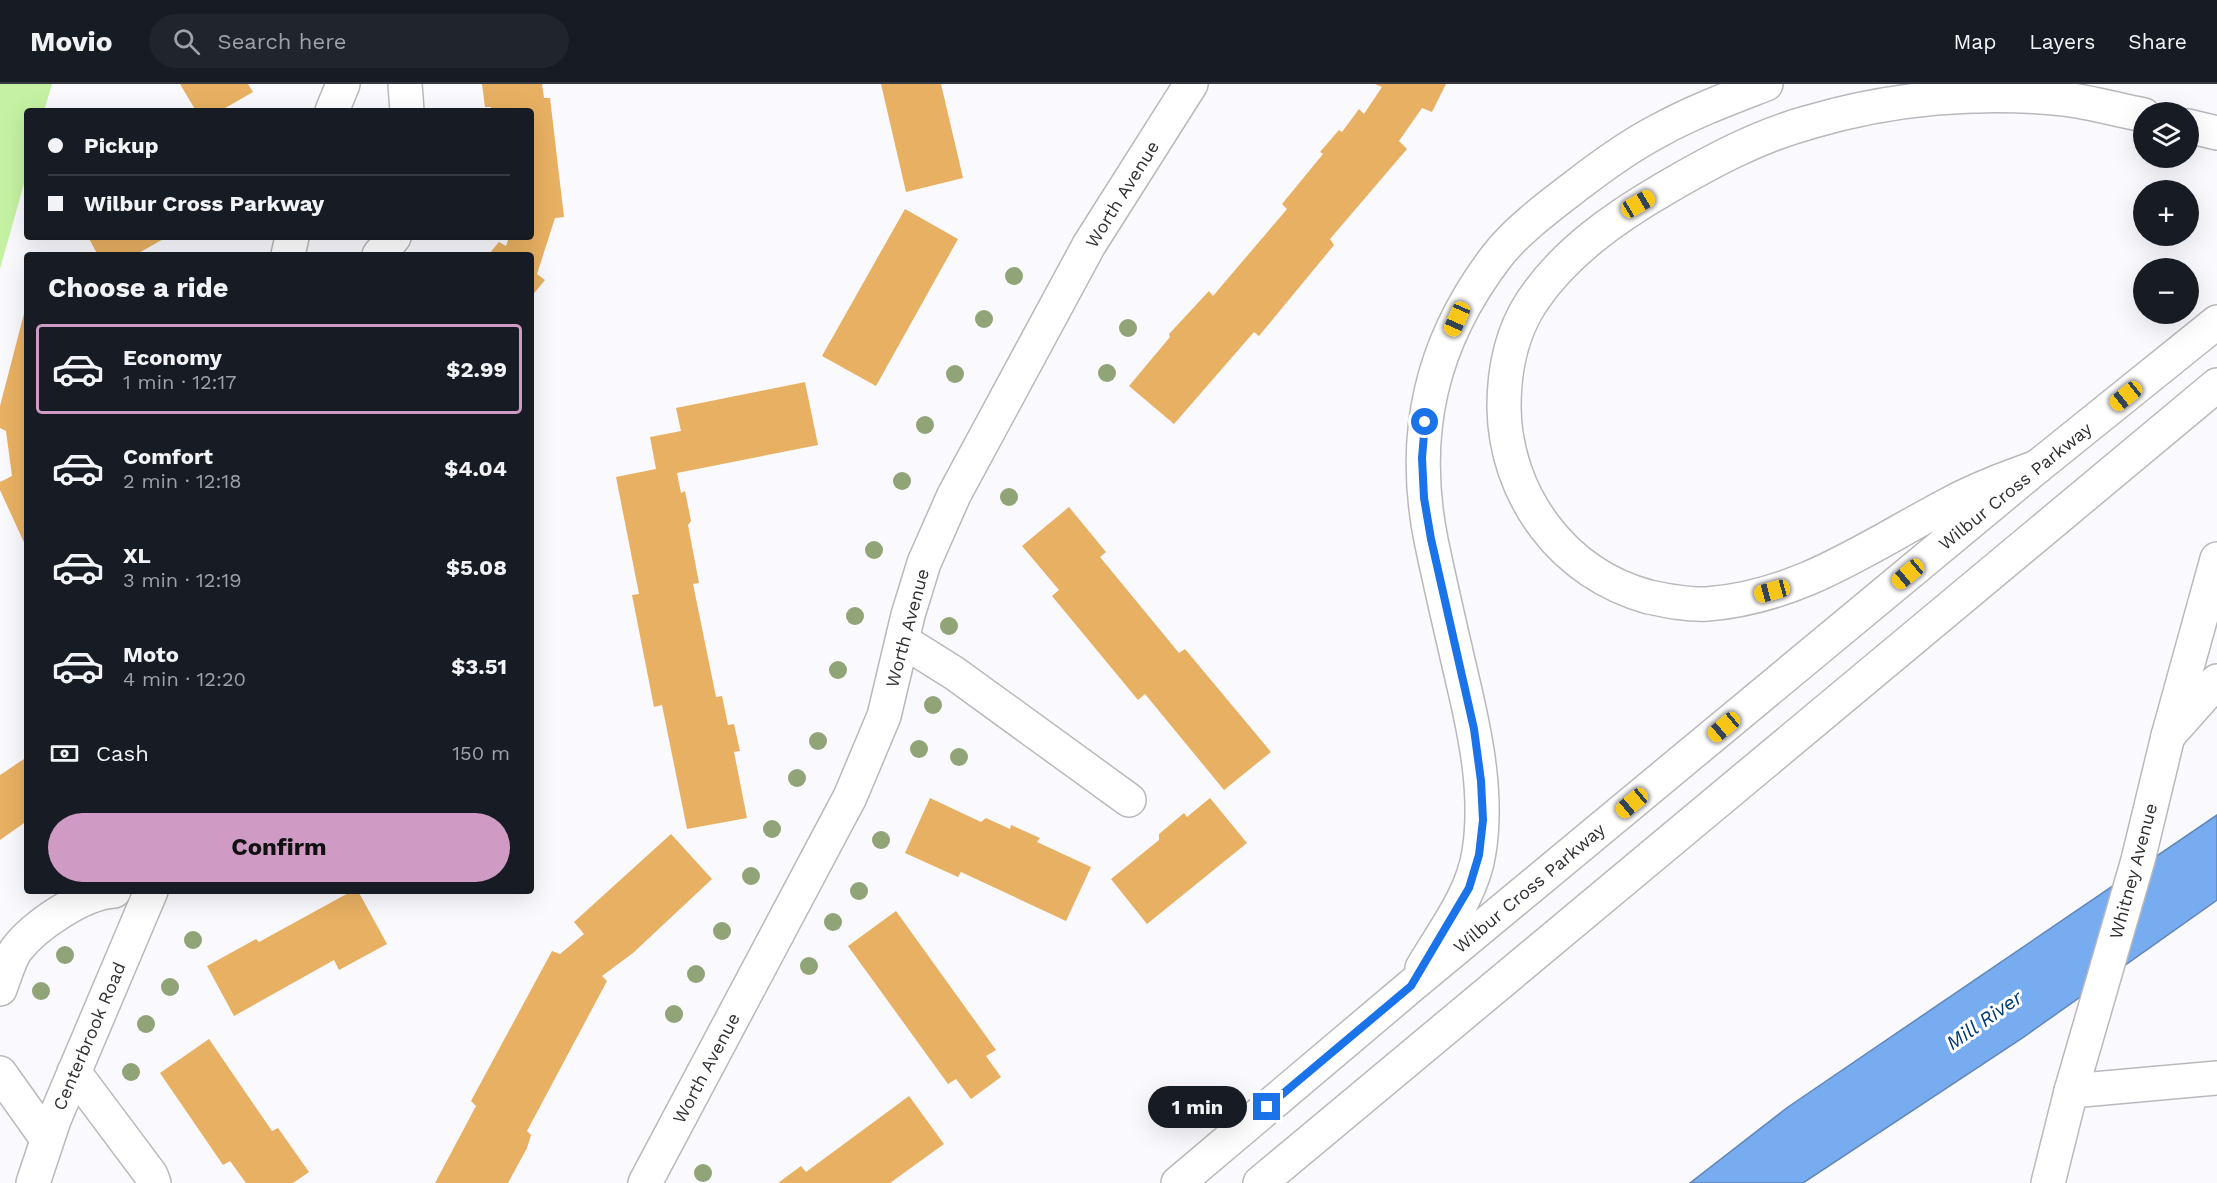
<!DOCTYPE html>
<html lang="en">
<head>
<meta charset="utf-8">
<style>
	:root { --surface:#171b24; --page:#20242c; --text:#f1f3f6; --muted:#9ea1a6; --line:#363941; --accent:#cf9bc4 }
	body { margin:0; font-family:"Work Sans",sans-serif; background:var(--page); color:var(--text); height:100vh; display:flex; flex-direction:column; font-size:22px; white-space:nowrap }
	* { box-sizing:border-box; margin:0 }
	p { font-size:20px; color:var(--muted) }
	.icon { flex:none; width:33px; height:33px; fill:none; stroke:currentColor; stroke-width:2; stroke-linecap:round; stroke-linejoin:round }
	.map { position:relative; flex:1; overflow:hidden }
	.panel { position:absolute; left:24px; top:168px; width:510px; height:642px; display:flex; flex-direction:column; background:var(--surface); border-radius:6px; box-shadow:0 6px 24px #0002 }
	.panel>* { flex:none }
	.guide { position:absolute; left:24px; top:24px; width:510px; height:132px; border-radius:6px; box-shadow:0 6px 24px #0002; display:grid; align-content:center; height:132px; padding:0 24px; background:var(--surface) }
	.fabs { position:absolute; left:2133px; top:18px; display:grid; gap:12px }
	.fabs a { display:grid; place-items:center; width:66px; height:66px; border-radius:50%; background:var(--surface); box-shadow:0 6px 24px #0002; font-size:30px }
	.end { position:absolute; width:27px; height:27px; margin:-14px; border:8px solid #1a73e8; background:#fff; box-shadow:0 0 0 3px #fff }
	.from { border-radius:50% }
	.bubble { position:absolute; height:42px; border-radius:21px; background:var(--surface); box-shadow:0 6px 24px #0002; font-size:20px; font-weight:700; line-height:42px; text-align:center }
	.car { position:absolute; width:18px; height:36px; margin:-18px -9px; border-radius:8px; box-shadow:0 0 4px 2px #0007; background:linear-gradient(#f5c518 24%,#345 0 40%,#f5c518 0 76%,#345 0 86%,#f5c518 0) }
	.guide b { display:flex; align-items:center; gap:21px; height:57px; font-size:22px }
	.guide b+b { border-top:2px solid var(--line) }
	.guide i { width:15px; height:15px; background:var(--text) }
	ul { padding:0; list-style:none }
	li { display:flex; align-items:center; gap:18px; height:90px; margin:0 12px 9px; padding:0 12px; border:3px solid transparent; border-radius:6px }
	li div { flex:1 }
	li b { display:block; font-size:22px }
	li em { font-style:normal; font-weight:700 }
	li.selected { border-color:var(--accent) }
	li>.icon { width:54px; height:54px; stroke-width:1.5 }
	h2 { padding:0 24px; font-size:27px; line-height:72px }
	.pay { display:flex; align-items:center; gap:15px; height:66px; padding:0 24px; font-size:22px }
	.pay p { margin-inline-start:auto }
	.action { display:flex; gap:12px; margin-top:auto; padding:12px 24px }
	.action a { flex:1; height:69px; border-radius:36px; background:var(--accent); color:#111; font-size:24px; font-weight:700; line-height:69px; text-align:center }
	header { display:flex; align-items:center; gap:36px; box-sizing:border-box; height:84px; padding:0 30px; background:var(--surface); border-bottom:2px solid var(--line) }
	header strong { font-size:28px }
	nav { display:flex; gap:33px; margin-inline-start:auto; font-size:21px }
	.search { width:420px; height:54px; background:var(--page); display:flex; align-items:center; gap:15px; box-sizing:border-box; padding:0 21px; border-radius:33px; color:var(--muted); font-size:22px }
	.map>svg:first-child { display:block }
	.green { fill:#c5f2a2 }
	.water { fill:#77acf1; stroke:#6287b7; stroke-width:1.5 }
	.building { fill:#e8b062 }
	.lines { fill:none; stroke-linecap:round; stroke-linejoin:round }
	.minor-casing { stroke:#b9b9bc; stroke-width:36 }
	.major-casing { stroke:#b9b9bc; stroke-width:36 }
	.highway-casing { stroke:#b9b9bc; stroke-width:36 }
	.minor { stroke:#fff; stroke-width:33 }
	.major { stroke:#fff; stroke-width:33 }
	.highway { stroke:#fff; stroke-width:33 }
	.tree { fill:#90a478 }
	.route { stroke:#1a73e8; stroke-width:8 }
	.labels { text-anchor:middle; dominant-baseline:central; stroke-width:6; stroke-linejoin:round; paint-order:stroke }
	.street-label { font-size:18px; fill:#303031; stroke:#fff }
	.water-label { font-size:20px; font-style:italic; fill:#003874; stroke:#fff }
</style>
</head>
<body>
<header>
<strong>Movio</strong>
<div class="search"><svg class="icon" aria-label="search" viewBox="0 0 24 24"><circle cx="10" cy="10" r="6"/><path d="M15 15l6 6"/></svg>Search here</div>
<nav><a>Map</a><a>Layers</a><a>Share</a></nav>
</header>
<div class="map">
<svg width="2217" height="1099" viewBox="0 0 2217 1099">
	<rect width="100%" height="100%" fill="#faf9fd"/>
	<polygon class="green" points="0,0 52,0 44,27 27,27 27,89 0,185"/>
	<polygon class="water" points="2217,731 2217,816 2021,955 1803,1099 1690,1099 1788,1023"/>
	<g class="building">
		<polygon points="180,0 248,0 253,8 220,27 196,27"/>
		<polygon points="482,0 542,0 544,14 550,14 564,133 555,134 537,190 545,196 531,213 531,171 488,171 499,158 506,162 509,153 531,153 531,27 491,27 491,23 485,23"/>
		<polygon points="881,0 941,0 963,94 906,108"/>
		<polygon points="1375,0 1446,0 1432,28 1422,24 1399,57 1407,65 1330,155 1334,161 1259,252 1254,248 1174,340 1129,302 1170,253 1169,250 1209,207 1213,212 1287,125 1282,120 1323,70 1320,68 1339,46 1342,48 1359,25 1364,30 1382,3"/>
		<polygon points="905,125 958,155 876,302 822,272"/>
		<polygon points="88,153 167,153 135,171 98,171"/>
		<polygon points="26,222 27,222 27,465 0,406 0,398 12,392 6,347 0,344 0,322"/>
		<polygon points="805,298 818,361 677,389 681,409 685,407 691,437 688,441 699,499 693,500 716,613 722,612 728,641 734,640 740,667 734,668 747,734 687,745 662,621 654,623 632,511 639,510 616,393 656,385 650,353 681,347 676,324"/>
		<polygon points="1069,423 1106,468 1100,473 1179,569 1185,565 1271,668 1224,706 1145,610 1138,616 1052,512 1059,506 1022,462"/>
		<polygon points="27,673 27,737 0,756 0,691"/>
		<polygon points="930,714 981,738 986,734 1010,745 1011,741 1040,754 1037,758 1091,783 1066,837 961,788 958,793 905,769"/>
		<polygon points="1210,714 1247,759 1147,840 1111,795 1159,756 1159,750 1184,729 1187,733"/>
		<polygon points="671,750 712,795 633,869 602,892 607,897 527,1047 531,1051 527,1064 508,1099 435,1099 476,1022 471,1017 552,867 560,870 584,850 574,838"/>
		<polygon points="352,807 358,807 387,860 339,886 334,876 234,932 207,882 256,855 259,858"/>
		<polygon points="896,827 996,966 986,972 1001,993 971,1015 956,995 948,1000 848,862"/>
		<polygon points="209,955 272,1047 278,1044 309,1088 293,1099 246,1099 230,1077 223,1081 160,989"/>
		<polygon points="909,1012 944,1060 890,1099 778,1099 801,1082 806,1088"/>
	</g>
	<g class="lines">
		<defs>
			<g id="minor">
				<polyline points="405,0 407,27"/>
				<polyline points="332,27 343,0"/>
				<polyline points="288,171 292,153"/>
				<polyline points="379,171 394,153"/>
				<polyline points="903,557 954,589 1129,716"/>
				<path d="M0,905C5,892 9,877 16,866C35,841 83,809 114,807"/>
				<polyline points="74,988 151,1091 154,1099"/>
				<polyline points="0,989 47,1055"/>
				<polyline points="2071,1007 2217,994"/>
				<polyline points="33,1099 54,1036 151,807"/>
				<polyline points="645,1099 850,713 884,632 908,531 924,479 954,411 1089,161 1191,0"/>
			</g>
			<polyline id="major" points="2048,1099 2071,1007 2138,776 2168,652 2217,475"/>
			<g id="highway">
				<polyline points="2188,42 2217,49"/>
				<path d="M2037,383C2007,394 1977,405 1949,420C1869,462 1800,513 1707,520C1688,521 1668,517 1649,513C1563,490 1505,411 1504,323C1504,287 1511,250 1531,219C1563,170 1614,134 1664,105C1710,78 1758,52 1810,38C1891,14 1980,6 2064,15C2091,18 2117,26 2144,31"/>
				<polyline points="2168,652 2217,597"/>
				<path d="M1422,884C1443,848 1473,810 1479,768C1488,712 1476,653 1463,598C1452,551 1441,504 1431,456C1410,350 1431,258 1497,172C1517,146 1551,121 1577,101C1603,81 1629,62 1658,47C1692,28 1730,14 1766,0"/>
				<polyline points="1178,1099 1411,902 2037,383 2217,238"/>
				<polyline points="1260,1099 2217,301"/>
			</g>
		</defs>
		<use href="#minor" class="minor-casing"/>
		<use href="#major" class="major-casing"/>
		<use href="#highway" class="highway-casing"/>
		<use href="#minor" class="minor"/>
		<use href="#major" class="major"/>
		<use href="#highway" class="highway"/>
	</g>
	<g class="tree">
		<circle cx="1014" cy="192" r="9"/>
		<circle cx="984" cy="235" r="9"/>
		<circle cx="1128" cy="244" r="9"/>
		<circle cx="1107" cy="289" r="9"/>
		<circle cx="955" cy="290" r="9"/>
		<circle cx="925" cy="341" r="9"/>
		<circle cx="902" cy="397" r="9"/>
		<circle cx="1009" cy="413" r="9"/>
		<circle cx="874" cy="466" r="9"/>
		<circle cx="855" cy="532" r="9"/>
		<circle cx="949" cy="542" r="9"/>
		<circle cx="838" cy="586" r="9"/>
		<circle cx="933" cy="621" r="9"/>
		<circle cx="818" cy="657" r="9"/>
		<circle cx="919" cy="665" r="9"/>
		<circle cx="959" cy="673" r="9"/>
		<circle cx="797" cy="694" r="9"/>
		<circle cx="772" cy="745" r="9"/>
		<circle cx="881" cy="756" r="9"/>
		<circle cx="751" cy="792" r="9"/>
		<circle cx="859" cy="807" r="9"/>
		<circle cx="833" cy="838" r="9"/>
		<circle cx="722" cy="847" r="9"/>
		<circle cx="193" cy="856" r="9"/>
		<circle cx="65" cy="871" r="9"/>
		<circle cx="809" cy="882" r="9"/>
		<circle cx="696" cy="890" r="9"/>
		<circle cx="170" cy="903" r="9"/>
		<circle cx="41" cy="907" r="9"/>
		<circle cx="674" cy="930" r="9"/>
		<circle cx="146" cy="940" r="9"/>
		<circle cx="131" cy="988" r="9"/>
		<circle cx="703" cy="1089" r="9"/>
	</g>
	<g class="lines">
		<polyline class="route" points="1267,1023 1411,902 1469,804 1479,771 1483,736 1481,697 1474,645 1431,455 1424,414 1422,374 1425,338"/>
	</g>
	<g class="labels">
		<g class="street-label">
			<text transform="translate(1122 110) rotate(-58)">Worth Avenue</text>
			<text transform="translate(2015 402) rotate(-39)">Wilbur Cross Parkway</text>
			<text transform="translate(907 544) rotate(-75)">Worth Avenue</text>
			<text transform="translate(2133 787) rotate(-75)">Whitney Avenue</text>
			<text transform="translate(1529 804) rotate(-40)">Wilbur Cross Parkway</text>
			<text transform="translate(89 952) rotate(-67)">Centerbrook Road</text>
			<text transform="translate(706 984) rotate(-62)">Worth Avenue</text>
		</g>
		<g class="water-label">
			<text transform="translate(1984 936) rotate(-35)">Mill River</text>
		</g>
	</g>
</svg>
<div class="fabs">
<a><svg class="icon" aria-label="layers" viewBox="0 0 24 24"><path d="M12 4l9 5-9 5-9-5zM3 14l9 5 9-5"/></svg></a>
<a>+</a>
<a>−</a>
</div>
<i class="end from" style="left:1425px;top:338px"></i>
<i class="end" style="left:1267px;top:1023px"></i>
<div class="bubble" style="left:1148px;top:1002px;width:99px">1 min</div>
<i class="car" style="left:1638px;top:120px;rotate:60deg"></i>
<i class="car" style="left:1457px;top:235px;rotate:204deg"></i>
<i class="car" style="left:2126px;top:312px;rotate:231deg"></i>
<i class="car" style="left:1908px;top:490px;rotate:230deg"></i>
<i class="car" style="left:1772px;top:507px;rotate:255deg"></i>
<i class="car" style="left:1724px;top:643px;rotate:230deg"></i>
<i class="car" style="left:1632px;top:719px;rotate:230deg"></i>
<div class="guide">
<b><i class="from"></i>Pickup</b>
<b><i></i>Wilbur Cross Parkway</b>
</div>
<section class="panel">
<h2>Choose a ride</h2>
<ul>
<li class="selected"><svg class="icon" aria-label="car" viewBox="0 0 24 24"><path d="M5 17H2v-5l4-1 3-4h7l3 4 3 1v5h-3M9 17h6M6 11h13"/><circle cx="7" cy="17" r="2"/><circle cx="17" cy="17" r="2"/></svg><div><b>Economy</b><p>1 min · 12:17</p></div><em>$2.99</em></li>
<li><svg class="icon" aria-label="car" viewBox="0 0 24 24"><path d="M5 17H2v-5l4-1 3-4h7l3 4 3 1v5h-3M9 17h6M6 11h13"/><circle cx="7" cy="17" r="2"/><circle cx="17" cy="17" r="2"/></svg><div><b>Comfort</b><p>2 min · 12:18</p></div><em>$4.04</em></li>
<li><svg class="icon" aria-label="car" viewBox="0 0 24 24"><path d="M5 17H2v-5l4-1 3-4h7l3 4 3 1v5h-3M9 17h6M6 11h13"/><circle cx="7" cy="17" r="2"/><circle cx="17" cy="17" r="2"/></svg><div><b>XL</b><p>3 min · 12:19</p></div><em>$5.08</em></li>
<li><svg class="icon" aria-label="car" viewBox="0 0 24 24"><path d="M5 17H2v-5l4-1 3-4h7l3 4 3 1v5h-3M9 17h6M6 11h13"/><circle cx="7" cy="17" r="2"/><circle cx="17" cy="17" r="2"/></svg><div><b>Moto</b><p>4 min · 12:20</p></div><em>$3.51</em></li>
</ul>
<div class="pay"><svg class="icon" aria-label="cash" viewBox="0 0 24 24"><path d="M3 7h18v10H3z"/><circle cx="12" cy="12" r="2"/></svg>Cash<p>150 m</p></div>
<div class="action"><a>Confirm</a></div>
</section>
</div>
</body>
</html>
